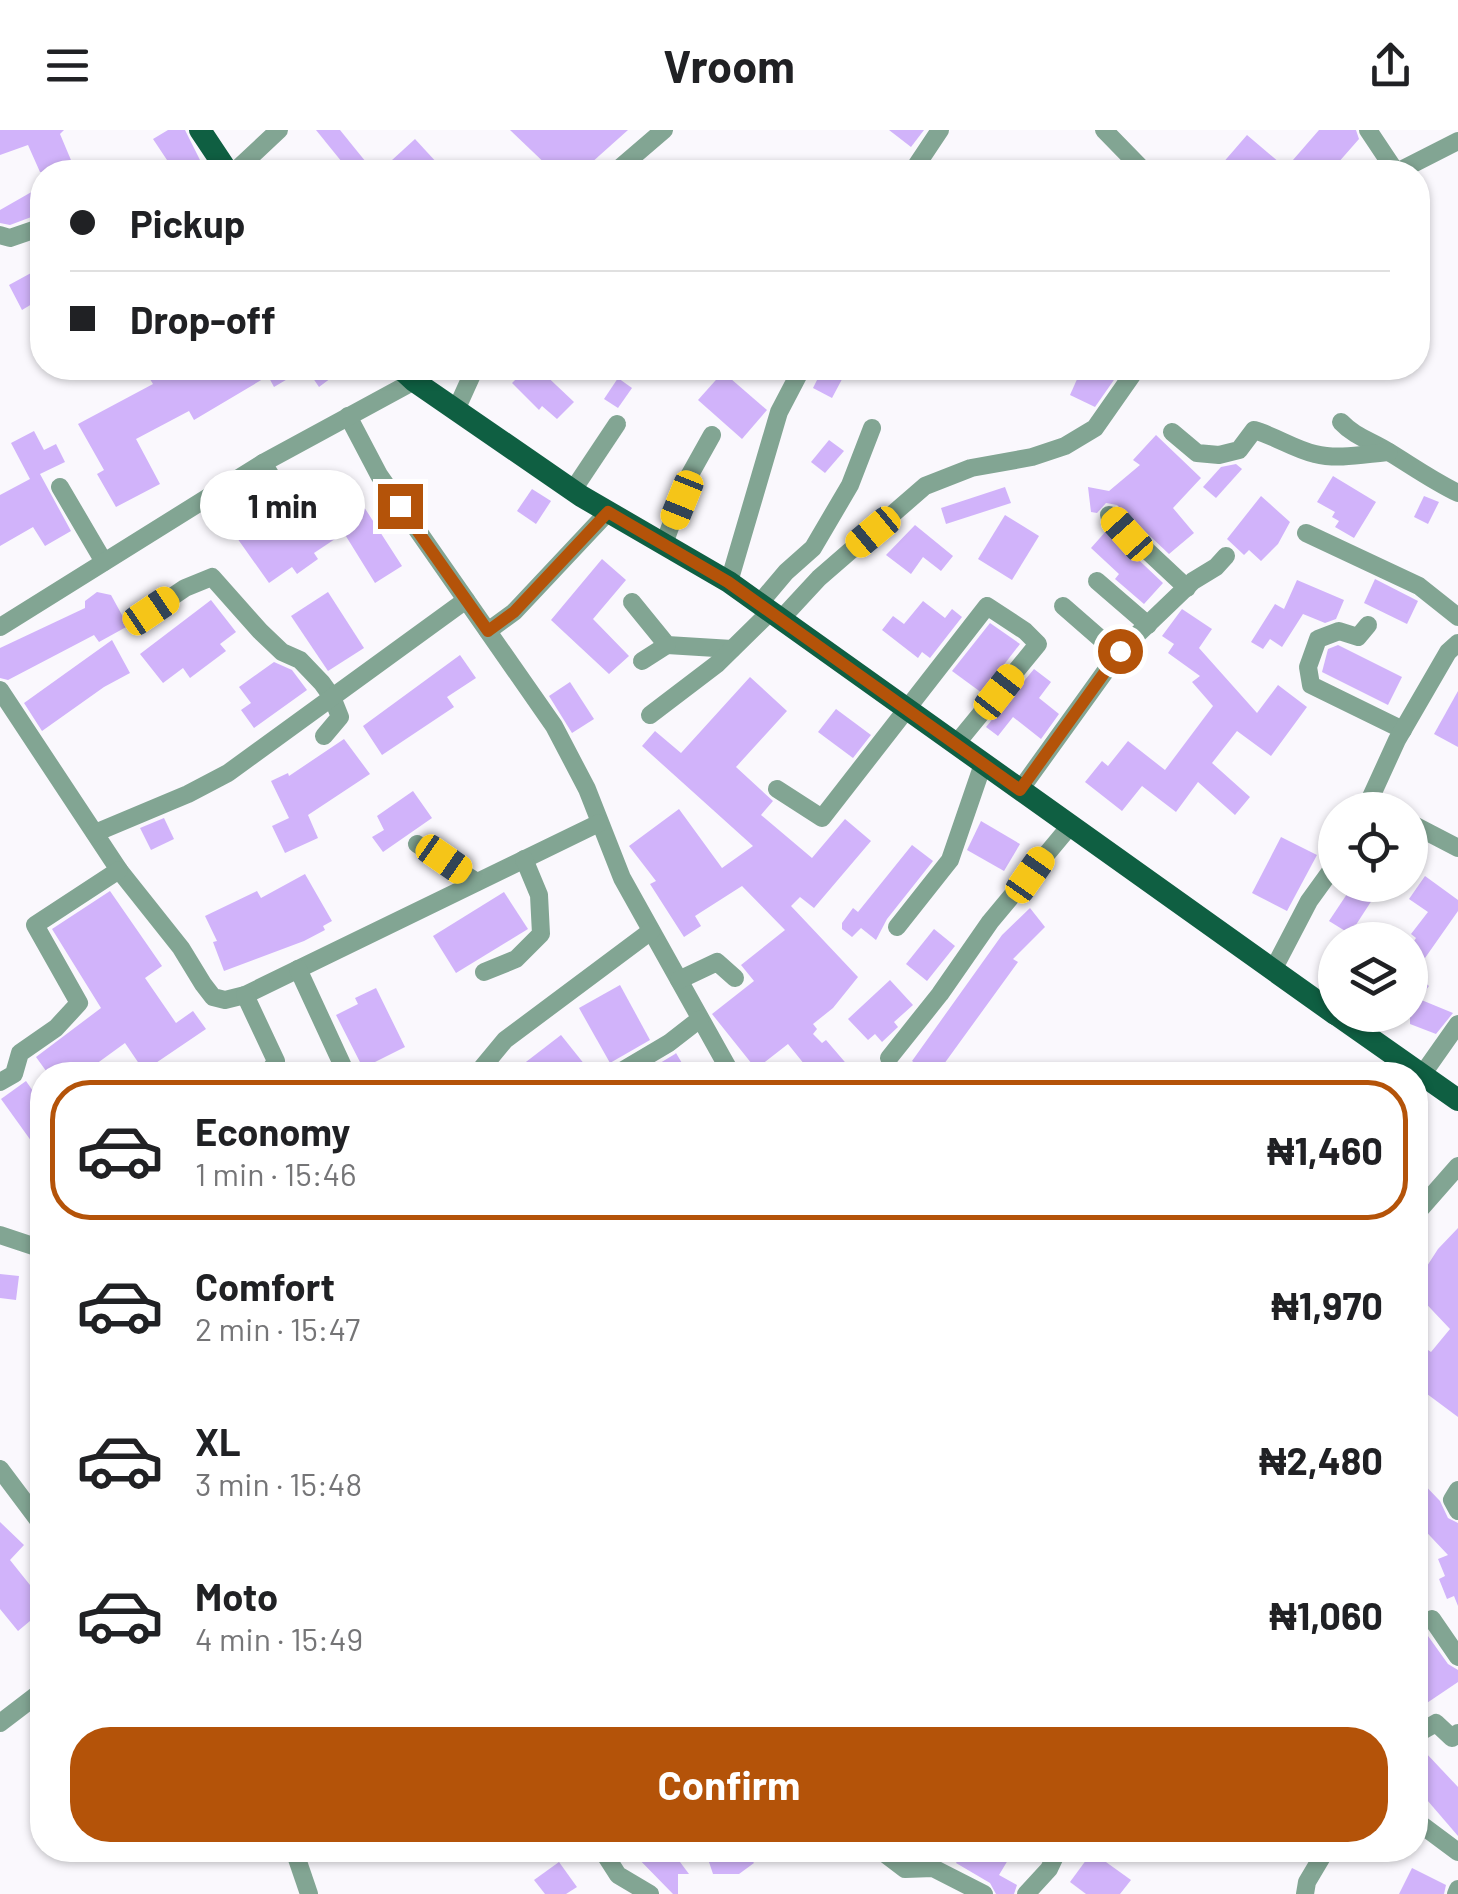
<!DOCTYPE html>
<html lang="en">
<head>
<meta charset="utf-8">
<style>
	:root { --surface:#fff; --page:#f6f6f6; --text:#202124; --muted:#757577; --line:#e0e0e0; --accent:#b45309 }
	body { margin:0; font-family:Barlow,sans-serif; background:var(--page); color:var(--text); height:100vh; display:flex; flex-direction:column; font-size:38px; white-space:nowrap }
	* { box-sizing:border-box; margin:0 }
	p { font-size:32px; color:var(--muted) }
	.icon { flex:none; width:55px; height:55px; fill:none; stroke:currentColor; stroke-width:2; stroke-linecap:round; stroke-linejoin:round }
	.map { position:relative; flex:1; overflow:hidden }
	.panel { position:absolute; left:30px; top:932px; width:1398px; height:800px; display:flex; flex-direction:column; background:var(--surface); border-radius:40px; box-shadow:0 2px 8px #0004 }
	.panel>* { flex:none }
	.top-card { position:absolute; left:30px; top:30px; width:1400px; height:220px; border-radius:40px; box-shadow:0 2px 8px #0004; display:grid; align-content:center; height:220px; padding:0 40px; background:var(--surface) }
	.controls { position:absolute; left:1318px; top:662px; display:grid; gap:20px }
	.controls a { display:grid; place-items:center; width:110px; height:110px; border-radius:50%; background:var(--surface); box-shadow:0 2px 8px #0004; font-size:50px }
	.end { position:absolute; width:45px; height:45px; margin:-22px; border:12px solid #b45309; background:#fff; box-shadow:0 0 0 5px #fff }
	.from { border-radius:50% }
	.bubble { position:absolute; height:70px; border-radius:35px; background:var(--surface); box-shadow:0 2px 8px #0004; font-size:32px; font-weight:700; line-height:70px; text-align:center }
	.car { position:absolute; width:30px; height:60px; margin:-30px -15px; border-radius:12px; box-shadow:0 0 8px 2px #0007; background:linear-gradient(#f5c518 24%,#345 0 40%,#f5c518 0 76%,#345 0 86%,#f5c518 0) }
	.top-card b { display:flex; align-items:center; gap:35px; height:95px; font-size:38px }
	.top-card b+b { border-top:2px solid var(--line) }
	.top-card i { width:25px; height:25px; background:var(--text) }
	ul { padding:18px 0 0; list-style:none }
	li { display:flex; align-items:center; gap:30px; height:140px; margin:0 20px 15px; padding:0 20px; border:5px solid transparent; border-radius:40px }
	li div { flex:1 }
	li b { display:block; font-size:38px }
	li em { font-style:normal; font-weight:700 }
	li.on { border-color:var(--accent) }
	li>.icon { width:90px; height:90px; stroke-width:1.5 }
	.cta { display:flex; gap:20px; margin-top:auto; padding:20px 40px }
	.cta a { flex:1; height:115px; border-radius:40px; background:var(--accent); color:#fff; font-size:40px; font-weight:700; line-height:115px; text-align:center }
	header { display:flex; justify-content:space-between; align-items:center; height:130px; padding:0 40px; background:var(--surface); font-size:45px; font-weight:700 }
	.map>svg:first-child { display:block }
	.building { fill:#d1b3fa }
	.lines { fill:none; stroke-linecap:round; stroke-linejoin:round }
	.minor { stroke:#82a593; stroke-width:18 }
	.major { stroke:#0f5f42; stroke-width:22 }
	.route { stroke:#b45309; stroke-width:12 }
</style>
</head>
<body>
<header><svg class="icon" aria-label="menu" viewBox="0 0 24 24"><path d="M4 6h16M4 12h16M4 18h16"/></svg>Vroom<svg class="icon" aria-label="share" viewBox="0 0 24 24"><path d="M12 15V3M7 8l5-5 5 5M5 13v7h14v-7"/></svg></header>
<div class="map">
<svg width="1458" height="1764" viewBox="0 0 1458 1764">
	<rect width="100%" height="100%" fill="#faf8fd"/>
	<g class="building">
		<polygon points="0,0 64,0 60,4 76,42 40,42 28,15 0,25"/>
		<polygon points="168,0 185,0 206,42 156,42 169,33 153,9"/>
		<polygon points="316,0 340,0 374,42 350,42"/>
		<polygon points="510,0 628,0 581,42 554,42"/>
		<polygon points="889,0 924,0 911,17"/>
		<polygon points="1319,0 1356,0 1359,9 1330,42 1215,42 1247,5 1286,38"/>
		<polygon points="415,9 438,34 429,42 379,42"/>
		<polygon points="42,56 42,83 10,95 0,93 0,80"/>
		<polygon points="42,137 42,193 32,174 22,180 9,155"/>
		<polygon points="143,238 180,238 183,243 192,238 223,238 230,250 251,238 324,238 331,248 319,257 306,238 274,257 268,246 194,290 189,281 136,309 160,354 116,377 97,344 104,340 78,294 153,254"/>
		<polygon points="527,238 538,238 574,272 557,289 542,276 539,280 512,253"/>
		<polygon points="823,238 848,238 832,268 813,258"/>
		<polygon points="1082,238 1094,238 1116,247 1095,277 1070,265"/>
		<polygon points="723,242 767,280 742,309 698,270"/>
		<polygon points="618,248 632,258 618,278 604,269"/>
		<polygon points="34,301 44,320 56,314 65,332 40,344 71,401 45,416 33,397 0,416 0,365 30,349 11,313"/>
		<polygon points="1156,305 1201,348 1173,378 1194,403 1169,424 1117,375 1106,373 1097,383 1091,382 1088,357 1109,361 1140,335 1133,330"/>
		<polygon points="829,310 844,321 825,343 811,332"/>
		<polygon points="1236,334 1242,339 1216,368 1203,357 1221,337"/>
		<polygon points="1333,346 1376,372 1354,408 1335,397 1339,391 1332,387 1335,382 1317,372"/>
		<polygon points="1005,357 1011,373 946,394 941,378"/>
		<polygon points="532,359 551,371 536,394 517,381"/>
		<polygon points="355,363 402,436 375,453 344,403 314,423 318,429 297,444 292,437 269,453 225,391 267,364 286,394 297,399 306,394 308,386 332,370 336,375"/>
		<polygon points="1261,366 1290,392 1278,414 1261,431 1249,420 1244,425 1227,409"/>
		<polygon points="1424,366 1439,372 1428,394 1414,387"/>
		<polygon points="1005,385 1039,406 1012,450 978,429"/>
		<polygon points="915,395 953,426 941,441 923,427 911,444 886,425"/>
		<polygon points="1107,400 1163,453 1144,474 1115,449 1119,444 1091,418"/>
		<polygon points="602,429 626,450 593,489 629,526 609,544 551,490"/>
		<polygon points="1375,449 1418,471 1407,494 1364,473"/>
		<polygon points="1297,450 1344,470 1336,489 1325,493 1303,484 1282,517 1270,509 1263,519 1251,512 1275,474 1284,479"/>
		<polygon points="97,462 111,465 128,496 99,512 94,505 8,550 0,548 0,518 85,478 85,471"/>
		<polygon points="328,462 364,518 328,541 291,486"/>
		<polygon points="211,470 236,502 220,514 226,521 190,548 183,538 163,553 140,524"/>
		<polygon points="923,471 945,488 952,479 962,487 930,528 922,522 918,528 882,500 893,486 904,494"/>
		<polygon points="1182,479 1212,499 1199,518 1257,583 1278,555 1307,577 1271,626 1237,601 1212,633 1250,667 1235,685 1198,652 1176,682 1142,656 1122,681 1085,652 1102,631 1108,636 1128,611 1165,640 1213,576 1192,552 1200,546 1168,523 1174,514 1162,506"/>
		<polygon points="990,493 1020,514 982,563 952,541"/>
		<polygon points="112,510 130,543 104,557 42,601 24,573"/>
		<polygon points="1338,515 1402,547 1388,575 1322,542 1328,519"/>
		<polygon points="460,525 476,548 447,567 454,577 382,625 363,596"/>
		<polygon points="274,532 292,540 307,560 254,598 241,580 251,573 239,557"/>
		<polygon points="1034,539 1051,552 1039,568 1059,584 1041,609 1013,587 998,606 986,597"/>
		<polygon points="750,547 787,581 736,637 773,671 761,685 812,728 845,689 871,711 814,778 800,767 791,776 858,847 833,878 813,894 817,899 813,904 822,913 826,910 856,945 813,945 788,914 756,939 712,884 754,851 741,835 785,800 742,756 695,786 701,796 684,807 650,754 656,751 629,716 679,679 722,738 753,716 642,616 655,601 681,623"/>
		<polygon points="570,552 594,589 572,603 549,566"/>
		<polygon points="1458,561 1458,617 1434,604"/>
		<polygon points="836,579 871,605 853,628 818,602"/>
		<polygon points="344,609 370,644 308,685 318,708 285,723 272,696 289,688 271,651 288,643 289,646"/>
		<polygon points="413,661 432,688 383,722 372,707 384,700 377,686"/>
		<polygon points="164,688 174,709 151,720 140,698"/>
		<polygon points="981,691 1020,714 1004,741 967,720"/>
		<polygon points="1281,707 1317,725 1287,781 1252,763"/>
		<polygon points="912,715 933,731 887,789 876,810 861,798 852,807 842,799 842,793 853,778 858,782"/>
		<polygon points="305,744 332,791 323,796 325,800 304,811 224,841 213,812 217,811 205,786 257,761 261,768"/>
		<polygon points="1425,746 1458,770 1458,781 1425,828 1410,817 1416,808 1411,804 1428,782 1409,769"/>
		<polygon points="1353,755 1374,767 1350,804 1329,791"/>
		<polygon points="110,761 162,836 145,848 176,893 193,881 206,899 144,941 125,913 81,945 49,945 36,927 101,878 52,799"/>
		<polygon points="504,762 528,799 456,843 433,806"/>
		<polygon points="1030,778 1045,797 1013,829 1018,832 936,945 931,945 912,931 1002,805"/>
		<polygon points="934,799 955,816 927,851 906,834"/>
		<polygon points="1410,834 1427,847 1423,851 1429,856 1419,869 1453,883 1436,904 1410,894"/>
		<polygon points="890,850 913,875 894,892 898,897 882,912 875,904 868,910 848,889"/>
		<polygon points="620,855 650,910 610,933 579,878"/>
		<polygon points="376,858 405,917 363,938 336,885 358,874 355,868"/>
		<polygon points="561,905 593,945 509,945"/>
		<polygon points="676,923 689,945 640,945 675,924"/>
		<polygon points="26,951 42,974 42,1026 1,969"/>
		<polygon points="1458,1098 1458,1287 1415,1255 1415,1211 1431,1222 1450,1199 1415,1162 1426,1151 1420,1147 1438,1119"/>
		<polygon points="0,1144 19,1146 16,1170 0,1168"/>
		<polygon points="1415,1345 1440,1371 1448,1388 1458,1393 1458,1476 1454,1466 1447,1469 1439,1449 1445,1446 1438,1429 1448,1425 1415,1390"/>
		<polygon points="0,1392 24,1415 10,1430 42,1470 42,1481 18,1501 0,1479"/>
		<polygon points="1423,1499 1448,1534 1458,1540 1458,1552 1415,1581 1415,1504"/>
		<polygon points="1425,1622 1458,1657 1458,1706 1415,1656 1415,1631"/>
		<polygon points="630,1720 671,1720 689,1744 678,1744 678,1764 673,1764"/>
		<polygon points="705,1720 744,1720 754,1733 739,1744 713,1744"/>
		<polygon points="964,1720 1014,1720 999,1745 1017,1755 1014,1764 996,1764 990,1753 956,1733"/>
		<polygon points="1092,1722 1131,1750 1120,1764 1086,1764 1070,1752"/>
		<polygon points="559,1732 577,1757 566,1764 545,1764 534,1750"/>
		<polygon points="1412,1738 1446,1755 1444,1764 1399,1764"/>
	</g>
	<g class="lines">
		<g class="minor">
			<polyline points="1104,0 1145,42"/>
			<polyline points="1368,0 1396,42"/>
			<polyline points="234,42 279,0"/>
			<polyline points="615,42 664,0"/>
			<polyline points="912,42 940,0"/>
			<polyline points="1397,42 1458,11"/>
			<polyline points="0,105 10,108 42,97"/>
			<polyline points="456,280 475,238"/>
			<polyline points="348,286 379,345 554,596 587,659 622,748 732,945"/>
			<path d="M1341,292C1355,307 1372,311 1389,322C1412,336 1433,351 1458,363"/>
			<path d="M1172,302L1197,323L1219,325L1239,320L1254,300C1275,306 1294,319 1315,324C1339,330 1365,324 1389,322"/>
			<polyline points="263,333 296,387"/>
			<polyline points="60,357 104,432"/>
			<polyline points="573,360 617,294"/>
			<polyline points="1109,385 1187,458"/>
			<polyline points="1306,403 1419,456 1458,487"/>
			<polyline points="664,414 688,348 712,305"/>
			<polyline points="1097,451 1148,495"/>
			<polyline points="729,452 779,282 802,238"/>
			<polyline points="632,472 667,515 732,519"/>
			<polyline points="759,474 786,442 813,418 850,355 872,298"/>
			<polyline points="1063,476 1118,524"/>
			<polyline points="151,481 185,458 212,447 260,501 282,522 300,530 322,553 332,567 340,587 324,606"/>
			<polyline points="781,489 819,448 925,356 971,338 1032,327 1065,316 1095,298 1137,238"/>
			<polyline points="1368,495 1358,507 1339,501 1318,509 1308,537 1311,555 1403,600"/>
			<polyline points="0,497 263,333 414,251"/>
			<polyline points="488,501 514,482 608,382"/>
			<polyline points="642,531 667,515"/>
			<polyline points="0,560 119,740 181,818 203,854 213,867 225,870 245,865 599,693"/>
			<polyline points="650,585 717,534 770,482"/>
			<polyline points="777,659 822,688 987,476 1025,501 1038,514 956,614"/>
			<polyline points="1020,660 1120,521 1193,451 1216,437 1226,426"/>
			<polyline points="1365,680 1397,610 1448,522 1458,513"/>
			<polyline points="1410,693 1458,718"/>
			<polyline points="95,703 188,664 228,643 466,470"/>
			<polyline points="417,714 477,752"/>
			<polyline points="897,797 950,730 983,634"/>
			<polyline points="298,839 347,945"/>
			<polyline points="1273,840 1309,771 1335,735"/>
			<polyline points="484,842 516,829 541,804 539,765 524,729"/>
			<polyline points="679,850 717,832 735,848"/>
			<polyline points="245,865 276,931 267,945"/>
			<polyline points="889,928 940,864 990,792 1070,696"/>
			<polyline points="476,945 505,910 651,801"/>
			<polyline points="615,945 669,913 700,889"/>
			<polyline points="1422,945 1458,894"/>
			<polyline points="0,952 14,944 20,923 56,898 79,873 35,795 119,740"/>
			<polyline points="1415,1085 1458,1036"/>
			<polyline points="0,1105 42,1119"/>
			<polyline points="0,1339 42,1395"/>
			<polyline points="1458,1360 1452,1370 1458,1381"/>
			<polyline points="1432,1489 1458,1527"/>
			<polyline points="0,1593 42,1561"/>
			<polyline points="1415,1605 1436,1593 1452,1608 1458,1603"/>
			<polyline points="1415,1690 1458,1722"/>
			<polyline points="294,1720 309,1764"/>
			<polyline points="602,1720 618,1745 650,1764"/>
			<polyline points="880,1720 905,1739 933,1738 984,1764"/>
			<polyline points="1026,1764 1049,1739 1058,1720"/>
			<polyline points="1305,1764 1307,1752 1326,1720"/>
			<polyline points="1456,1764 1458,1759"/>
		</g>
		<g class="major">
			<polyline points="200,0 228,42"/>
			<polyline points="400,238 414,251 581,366 729,452 1335,884"/>
			<polyline points="1337,885 1458,970"/>
		</g>
	</g>
	<g class="lines">
		<polyline class="route" points="400,376 488,501 514,482 608,382 728,452 1020,660 1120,521"/>
	</g>
</svg>
<div class="controls">
<a><svg class="icon" aria-label="locate" viewBox="0 0 24 24"><circle cx="12" cy="12" r="6"/><path d="M12 2v4M12 18v4M2 12h4M18 12h4"/></svg></a>
<a><svg class="icon" aria-label="layers" viewBox="0 0 24 24"><path d="M12 4l9 5-9 5-9-5zM3 14l9 5 9-5"/></svg></a>
</div>
<i class="end from" style="left:1120px;top:521px"></i>
<i class="end" style="left:400px;top:376px"></i>
<div class="bubble" style="left:200px;top:340px;width:165px">1 min</div>
<i class="car" style="left:682px;top:370px;rotate:202deg"></i>
<i class="car" style="left:873px;top:402px;rotate:230deg"></i>
<i class="car" style="left:1127px;top:404px;rotate:318deg"></i>
<i class="car" style="left:151px;top:481px;rotate:56deg"></i>
<i class="car" style="left:999px;top:562px;rotate:38deg"></i>
<i class="car" style="left:444px;top:729px;rotate:125deg"></i>
<i class="car" style="left:1030px;top:745px;rotate:35deg"></i>
<div class="top-card">
<b><i class="from"></i>Pickup</b>
<b><i></i>Drop-off</b>
</div>
<section class="panel">
<ul>
<li class="on"><svg class="icon" aria-label="car" viewBox="0 0 24 24"><path d="M5 17H2v-5l4-1 3-4h7l3 4 3 1v5h-3M9 17h6M6 11h13"/><circle cx="7" cy="17" r="2"/><circle cx="17" cy="17" r="2"/></svg><div><b>Economy</b><p>1 min · 15:46</p></div><em>₦1,460</em></li>
<li><svg class="icon" aria-label="car" viewBox="0 0 24 24"><path d="M5 17H2v-5l4-1 3-4h7l3 4 3 1v5h-3M9 17h6M6 11h13"/><circle cx="7" cy="17" r="2"/><circle cx="17" cy="17" r="2"/></svg><div><b>Comfort</b><p>2 min · 15:47</p></div><em>₦1,970</em></li>
<li><svg class="icon" aria-label="car" viewBox="0 0 24 24"><path d="M5 17H2v-5l4-1 3-4h7l3 4 3 1v5h-3M9 17h6M6 11h13"/><circle cx="7" cy="17" r="2"/><circle cx="17" cy="17" r="2"/></svg><div><b>XL</b><p>3 min · 15:48</p></div><em>₦2,480</em></li>
<li><svg class="icon" aria-label="car" viewBox="0 0 24 24"><path d="M5 17H2v-5l4-1 3-4h7l3 4 3 1v5h-3M9 17h6M6 11h13"/><circle cx="7" cy="17" r="2"/><circle cx="17" cy="17" r="2"/></svg><div><b>Moto</b><p>4 min · 15:49</p></div><em>₦1,060</em></li>
</ul>
<div class="cta"><a>Confirm</a></div>
</section>
</div>
</body>
</html>
